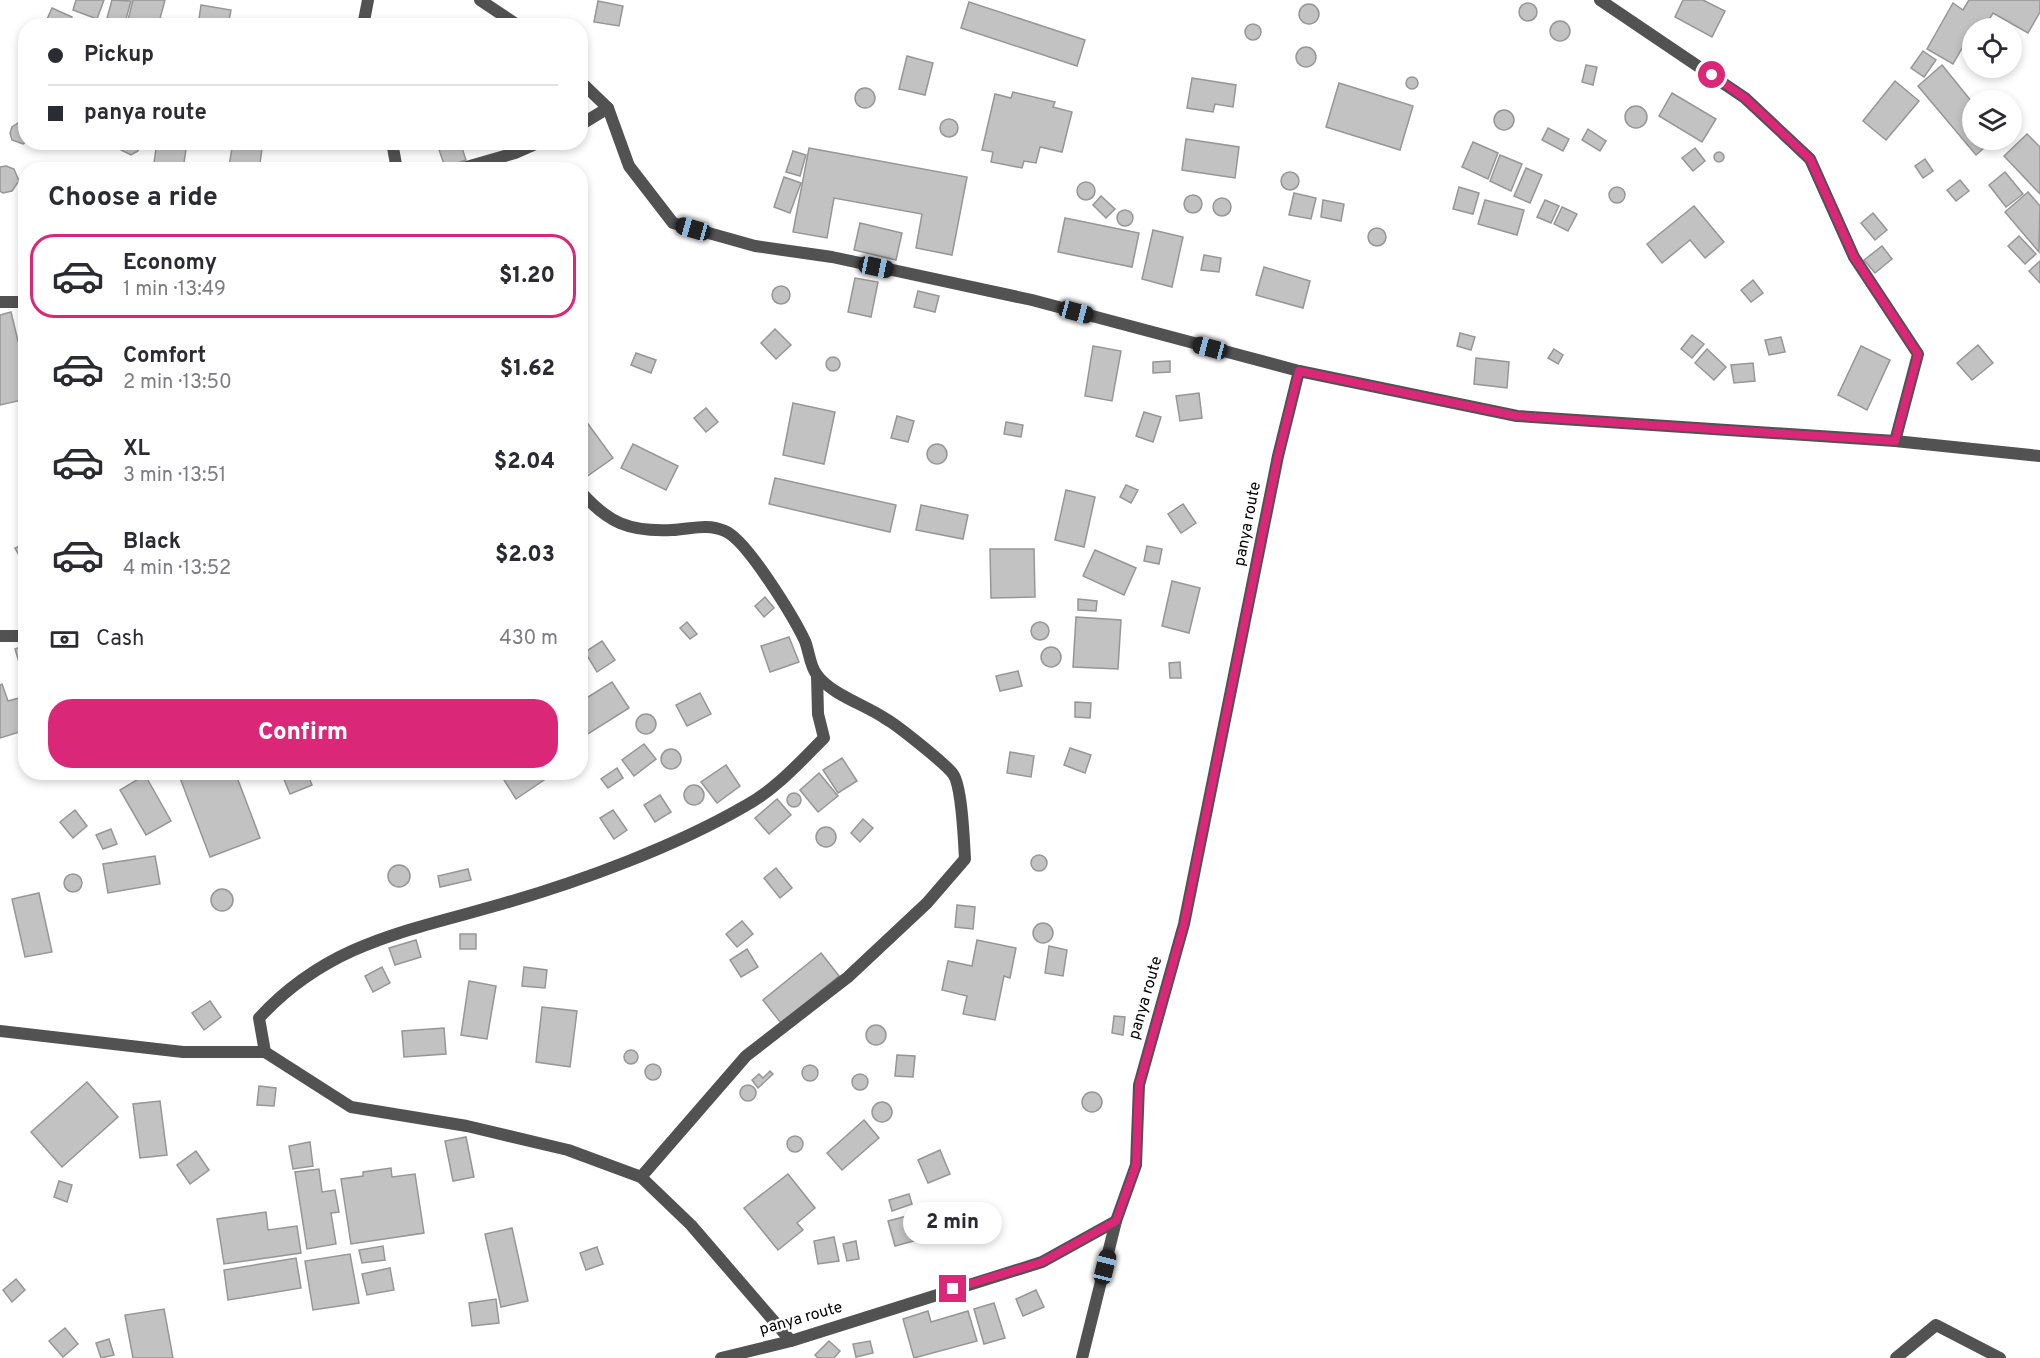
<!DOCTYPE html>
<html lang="en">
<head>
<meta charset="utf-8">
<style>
	:root { --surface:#fff; --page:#f2f2f3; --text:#2b2b33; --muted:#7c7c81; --line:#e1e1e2; --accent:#db2777 }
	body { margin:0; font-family:Overpass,sans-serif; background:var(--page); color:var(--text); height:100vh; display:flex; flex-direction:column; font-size:22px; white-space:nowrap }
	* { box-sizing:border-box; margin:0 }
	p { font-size:20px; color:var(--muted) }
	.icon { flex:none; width:33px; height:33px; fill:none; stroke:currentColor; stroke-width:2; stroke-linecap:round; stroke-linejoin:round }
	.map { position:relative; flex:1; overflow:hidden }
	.details { position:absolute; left:18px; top:162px; width:570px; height:618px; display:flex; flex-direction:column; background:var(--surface); border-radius:24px; box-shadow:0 3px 9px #0003 }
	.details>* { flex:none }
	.hud { position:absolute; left:18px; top:18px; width:570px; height:132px; border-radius:24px; box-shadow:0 3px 9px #0003; display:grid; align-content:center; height:132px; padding:0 30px; background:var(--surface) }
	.tools { position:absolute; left:1962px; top:18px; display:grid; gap:12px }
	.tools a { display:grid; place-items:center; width:60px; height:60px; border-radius:50%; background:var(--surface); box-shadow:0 3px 9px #0003; font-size:30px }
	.end { position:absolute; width:27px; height:27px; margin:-14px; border:8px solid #db2777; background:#fff; box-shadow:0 0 0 3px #fff }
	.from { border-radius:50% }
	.bubble { position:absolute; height:42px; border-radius:21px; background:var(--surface); box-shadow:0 3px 9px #0003; font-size:20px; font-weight:800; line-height:42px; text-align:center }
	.car { position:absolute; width:18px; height:36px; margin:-18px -9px; border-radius:8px; box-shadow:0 0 4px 2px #0007; background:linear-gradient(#222 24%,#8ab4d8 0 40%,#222 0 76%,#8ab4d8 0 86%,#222 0) }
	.hud b { display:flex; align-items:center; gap:21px; height:57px; font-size:22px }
	.hud b+b { border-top:2px solid var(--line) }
	.hud i { width:15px; height:15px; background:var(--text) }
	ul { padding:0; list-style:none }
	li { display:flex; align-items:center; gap:18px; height:84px; margin:0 12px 9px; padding:0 18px; border:3px solid transparent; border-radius:24px }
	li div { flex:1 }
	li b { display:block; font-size:22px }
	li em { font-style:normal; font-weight:800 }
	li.selected { border-color:var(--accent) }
	li>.icon { width:54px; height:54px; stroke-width:1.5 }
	h2 { padding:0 30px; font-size:27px; line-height:72px }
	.pay { display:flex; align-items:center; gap:15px; height:66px; padding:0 30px; font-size:22px }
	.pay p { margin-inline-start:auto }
	.primary-button { display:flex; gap:12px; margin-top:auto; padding:12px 30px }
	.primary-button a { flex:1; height:69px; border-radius:24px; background:var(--accent); color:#fff; font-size:24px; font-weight:800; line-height:69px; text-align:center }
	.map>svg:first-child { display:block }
	.building { fill:#c2c2c2; stroke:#969696; stroke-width:1.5 }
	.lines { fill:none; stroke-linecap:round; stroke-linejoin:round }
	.street { stroke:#525252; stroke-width:12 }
	.route { stroke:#db2777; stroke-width:8 }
	.labels { text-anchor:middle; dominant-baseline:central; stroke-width:4.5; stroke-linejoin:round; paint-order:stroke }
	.street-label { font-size:16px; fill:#000; stroke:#fff }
</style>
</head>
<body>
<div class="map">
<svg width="2040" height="1358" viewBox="0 0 2040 1358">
	<rect width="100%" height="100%" fill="#fff"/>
	<g class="building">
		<polygon points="76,0 104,0 97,19 73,10"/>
		<polygon points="112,0 131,1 124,26 106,22"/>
		<polygon points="133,0 165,0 158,26 128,20"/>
		<polygon points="1683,0 1703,0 1725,11 1712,37 1675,17"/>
		<polygon points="1969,0 2040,0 2040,12 2028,33 1993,13 1984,28 1976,24 1953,64 1927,49 1953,3 1963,10"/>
		<polygon points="598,1 623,6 619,26 594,22"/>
		<polygon points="969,2 1085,40 1077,66 961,28"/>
		<circle cx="1528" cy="12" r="9"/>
		<circle cx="1309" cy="14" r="10"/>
		<polygon points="201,5 231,10 228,26 198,26"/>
		<polygon points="52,8 72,17 69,26 44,26"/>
		<circle cx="1560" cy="31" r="10"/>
		<circle cx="1253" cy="32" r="8"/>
		<circle cx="1306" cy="57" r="10"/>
		<polygon points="1923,51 1936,60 1924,77 1911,68"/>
		<polygon points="907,56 933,63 925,95 899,89"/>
		<polygon points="1586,65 1597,67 1593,85 1582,82"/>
		<polygon points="1942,65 1972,102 1972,140 1993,140 1976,155 1918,86"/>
		<circle cx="1412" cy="83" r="6"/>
		<polygon points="1192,78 1236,85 1233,107 1215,104 1213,112 1187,108"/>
		<polygon points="1895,81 1919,101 1886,140 1863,121"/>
		<polygon points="1339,83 1413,106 1400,150 1326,127"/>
		<circle cx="865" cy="98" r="10"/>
		<polygon points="1013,92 1055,102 1053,107 1072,112 1062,152 1040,147 1036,163 1024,161 1022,168 991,162 993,152 982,150 995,94 1011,98"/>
		<polygon points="1672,93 1716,119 1702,142 1659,116"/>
		<circle cx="1636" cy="117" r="11"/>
		<circle cx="1504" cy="120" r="10"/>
		<circle cx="949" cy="128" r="9"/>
		<polygon points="18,123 26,123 26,142 23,144 12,140 10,133 12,127"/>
		<polygon points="1548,128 1569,139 1563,151 1542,140"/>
		<polygon points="1588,129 1606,141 1600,151 1582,140"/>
		<polygon points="2027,134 2040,147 2040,194 2004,156"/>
		<polygon points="1186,139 1239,147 1235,178 1182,170"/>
		<polygon points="119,142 140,142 140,144 138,151 131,155 121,150"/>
		<polygon points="157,142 187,142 183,170 153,170"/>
		<polygon points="233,142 263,142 259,170 229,166"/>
		<polygon points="441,142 460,142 466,160 445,167 437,144"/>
		<polygon points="1473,142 1498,153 1488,179 1462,167"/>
		<polygon points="809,148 967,177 952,255 916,248 922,214 834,198 827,238 793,232"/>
		<polygon points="1695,148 1705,161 1693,171 1682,158"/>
		<polygon points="793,151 806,155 800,176 786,172"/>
		<circle cx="1719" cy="157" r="5"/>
		<polygon points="1500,155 1522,164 1511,191 1490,181"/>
		<polygon points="1925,159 1933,171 1923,178 1915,166"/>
		<polygon points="6,166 14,169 19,181 12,191 3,193 0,191 0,167"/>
		<polygon points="1526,168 1542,175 1530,203 1514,196"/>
		<polygon points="2005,172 2023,194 2006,207 1989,185"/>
		<circle cx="1290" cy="181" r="9"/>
		<polygon points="784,177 801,183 790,213 774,207"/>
		<polygon points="1960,180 1969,191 1956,201 1947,190"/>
		<circle cx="1086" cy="191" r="9"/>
		<polygon points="1459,187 1479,193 1473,214 1453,209"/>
		<circle cx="1617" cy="195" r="8"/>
		<polygon points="2028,192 2040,206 2039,252 2005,212"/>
		<polygon points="1294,193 1316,198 1311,219 1289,215"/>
		<circle cx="1193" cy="204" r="9"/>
		<polygon points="1101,196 1115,209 1106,218 1093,205"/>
		<circle cx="1222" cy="207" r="9"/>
		<polygon points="1323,200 1344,204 1341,221 1321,217"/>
		<polygon points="1485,200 1524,210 1517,235 1478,224"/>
		<polygon points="1545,200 1559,206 1551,223 1537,217"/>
		<polygon points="1694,206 1724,242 1705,258 1690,240 1662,263 1647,244"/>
		<polygon points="1562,207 1577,214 1568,231 1554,224"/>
		<circle cx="1125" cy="218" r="8"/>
		<polygon points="1873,213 1887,230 1875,240 1861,223"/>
		<polygon points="1065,218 1139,233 1132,267 1058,252"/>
		<polygon points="860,223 902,233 896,260 854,250"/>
		<circle cx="1377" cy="237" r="9"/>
		<polygon points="1153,230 1183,237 1172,287 1142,279"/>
		<polygon points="2019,236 2036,254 2025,264 2008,246"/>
		<polygon points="1882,246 1892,259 1875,273 1864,260"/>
		<polygon points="1204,255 1221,258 1219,272 1201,270"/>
		<polygon points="2040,261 2040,283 2029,271"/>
		<polygon points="1264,267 1310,281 1303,308 1256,295"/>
		<polygon points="855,278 878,282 871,317 848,312"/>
		<polygon points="1753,280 1763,293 1751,302 1741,290"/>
		<circle cx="781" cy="295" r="9"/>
		<polygon points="918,291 939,296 935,312 914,307"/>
		<polygon points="11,312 18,341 26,339 26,376 23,377 26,399 0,405 0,315"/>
		<polygon points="775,329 791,345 776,359 761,343"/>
		<polygon points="1460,333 1475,337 1471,350 1457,346"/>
		<polygon points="1692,335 1704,344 1692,358 1681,349"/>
		<polygon points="1781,337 1785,352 1769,355 1765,340"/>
		<polygon points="1978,345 1993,363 1972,380 1957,363"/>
		<polygon points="1093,346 1121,351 1112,401 1085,396"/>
		<polygon points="1861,346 1890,360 1867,410 1838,395"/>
		<polygon points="1554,349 1563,355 1558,364 1548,358"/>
		<polygon points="1707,349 1726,367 1714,380 1695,363"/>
		<polygon points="636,353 656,360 651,373 631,365"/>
		<circle cx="833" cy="364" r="7"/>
		<polygon points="1476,358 1509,362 1507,388 1474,384"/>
		<polygon points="1170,361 1170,372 1153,373 1153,362"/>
		<polygon points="1753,363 1755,381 1734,383 1731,365"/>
		<polygon points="1199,393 1202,418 1180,421 1176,396"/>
		<polygon points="793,403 835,412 824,464 783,455"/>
		<polygon points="706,408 718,422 706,432 694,418"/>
		<polygon points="1144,412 1161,417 1153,442 1136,436"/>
		<polygon points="580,413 613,458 586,477 580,470"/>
		<polygon points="897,416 914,421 908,442 891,438"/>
		<polygon points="1006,422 1023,425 1021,437 1004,434"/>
		<circle cx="937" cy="454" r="10"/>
		<polygon points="633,444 678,466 666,490 621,468"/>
		<polygon points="775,478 896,505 890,532 769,504"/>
		<polygon points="1126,485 1138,490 1131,503 1120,497"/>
		<polygon points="1066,490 1095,497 1084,547 1055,540"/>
		<polygon points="1183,504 1196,523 1181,533 1168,514"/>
		<polygon points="921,505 968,515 963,539 916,530"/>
		<polygon points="26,543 26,568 15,548"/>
		<polygon points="1147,546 1162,549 1159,564 1144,561"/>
		<polygon points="990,549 1034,549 1035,597 991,598"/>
		<polygon points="1095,550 1136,568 1124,595 1083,576"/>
		<polygon points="1172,581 1200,588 1189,633 1162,626"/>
		<polygon points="765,597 774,608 764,617 755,606"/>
		<polygon points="1078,599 1097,601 1096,611 1078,610"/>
		<polygon points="1076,617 1121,620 1118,669 1073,667"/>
		<circle cx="1040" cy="631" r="9"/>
		<polygon points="687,622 697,634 690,639 680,628"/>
		<polygon points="789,637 799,662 770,672 761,646"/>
		<polygon points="602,641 615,660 597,672 585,652"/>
		<polygon points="26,645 26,671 22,672 15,649"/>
		<circle cx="1051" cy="657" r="10"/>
		<polygon points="1180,662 1181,678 1170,678 1169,663"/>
		<polygon points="1018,671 1022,686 1000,691 996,676"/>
		<polygon points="612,682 629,708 580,739 580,702"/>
		<polygon points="2,684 8,701 19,698 26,717 26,730 0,738 0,685"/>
		<polygon points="700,693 711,714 687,726 676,705"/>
		<polygon points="1075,702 1091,703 1090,718 1075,717"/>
		<circle cx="646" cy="724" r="10"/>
		<polygon points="644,744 656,759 634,776 622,760"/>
		<polygon points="1070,748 1091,755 1085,773 1064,765"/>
		<circle cx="671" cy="759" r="10"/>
		<polygon points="1010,752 1034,756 1031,777 1007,773"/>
		<polygon points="842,758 857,781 838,793 823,770"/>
		<polygon points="726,765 740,786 717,803 701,782"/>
		<polygon points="617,768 623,778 608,788 601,779"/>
		<polygon points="194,772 235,772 260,838 210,857 180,778"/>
		<polygon points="281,772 307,772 312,785 290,794"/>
		<polygon points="499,772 544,772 541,774 544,780 516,799"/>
		<polygon points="819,773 838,796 818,812 800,790"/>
		<polygon points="145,775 171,821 146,835 120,790"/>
		<circle cx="694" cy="795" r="10"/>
		<circle cx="794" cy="800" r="7"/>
		<polygon points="660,795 671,812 655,822 644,805"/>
		<polygon points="777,799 791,815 769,834 755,818"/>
		<polygon points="75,810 87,826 73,838 60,822"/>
		<polygon points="613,810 627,830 614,839 600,818"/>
		<polygon points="863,819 873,828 860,842 851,833"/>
		<circle cx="826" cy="837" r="10"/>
		<polygon points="111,829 117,844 103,849 96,835"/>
		<circle cx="1039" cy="863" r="8"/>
		<polygon points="155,856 160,884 108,893 103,864"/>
		<circle cx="399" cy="876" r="11"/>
		<polygon points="776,868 792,888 780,898 764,878"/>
		<polygon points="468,869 471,880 440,887 438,876"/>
		<circle cx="73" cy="883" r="9"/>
		<circle cx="222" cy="900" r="11"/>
		<polygon points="39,893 52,952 25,957 12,899"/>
		<polygon points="957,905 975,907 973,929 955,927"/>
		<polygon points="742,921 753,934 737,947 726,934"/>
		<circle cx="1043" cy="933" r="10"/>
		<rect x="460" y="934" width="16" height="15"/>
		<polygon points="416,940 421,957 395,965 389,948"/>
		<polygon points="977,940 1016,948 1010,978 1004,976 995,1020 963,1014 967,996 942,990 948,961 972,966"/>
		<polygon points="1049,946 1067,950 1063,976 1045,973"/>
		<polygon points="747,949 758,967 741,977 730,960"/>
		<polygon points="821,953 839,976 781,1023 763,1000"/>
		<polygon points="382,967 390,983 373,992 365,976"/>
		<polygon points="524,967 547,970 545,988 522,986"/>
		<polygon points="469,981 496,986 487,1039 461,1035"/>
		<polygon points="210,1001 221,1017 204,1030 192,1013"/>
		<polygon points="542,1007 577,1011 570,1067 536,1062"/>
		<polygon points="1114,1016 1125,1017 1123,1035 1112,1033"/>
		<circle cx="876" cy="1035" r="10"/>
		<polygon points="444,1028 446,1054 404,1057 402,1031"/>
		<circle cx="631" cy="1057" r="7"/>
		<polygon points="897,1055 915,1056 913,1077 895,1076"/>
		<circle cx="653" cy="1072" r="8"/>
		<circle cx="810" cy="1073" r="8"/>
		<polygon points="770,1071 773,1074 758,1088 752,1080 759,1074 763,1078"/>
		<circle cx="860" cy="1082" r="8"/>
		<polygon points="87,1082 118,1117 62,1167 31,1132"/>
		<circle cx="748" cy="1093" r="8"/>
		<polygon points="259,1086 276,1088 274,1106 257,1105"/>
		<circle cx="1092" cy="1102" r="10"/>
		<polygon points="160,1101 167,1155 140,1158 133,1104"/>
		<circle cx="882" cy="1112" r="10"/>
		<polygon points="864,1120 879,1138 842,1170 827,1153"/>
		<circle cx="795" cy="1144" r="8"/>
		<polygon points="466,1137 474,1177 453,1181 445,1141"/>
		<polygon points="310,1142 313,1166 293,1169 289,1146"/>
		<polygon points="940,1150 950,1174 928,1183 918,1160"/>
		<polygon points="196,1151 209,1170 190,1184 177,1165"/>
		<polygon points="391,1168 392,1177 415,1174 424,1233 351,1244 341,1179 363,1176 363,1172"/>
		<polygon points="319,1169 322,1192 335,1190 339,1212 331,1213 336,1244 307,1249 295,1172"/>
		<polygon points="788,1174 815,1208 797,1223 803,1230 778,1250 744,1208"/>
		<polygon points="59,1181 72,1185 67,1202 54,1197"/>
		<polygon points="909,1194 912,1204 892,1211 889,1200"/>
		<polygon points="266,1212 268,1230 297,1226 301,1253 224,1264 217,1219"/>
		<polygon points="918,1213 925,1238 895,1246 888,1221"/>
		<polygon points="512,1228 528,1301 501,1307 485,1234"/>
		<polygon points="834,1237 839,1261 818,1264 814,1241"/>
		<polygon points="856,1241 859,1259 847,1261 843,1244"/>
		<polygon points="383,1246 385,1260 362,1263 359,1250"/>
		<polygon points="597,1247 603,1264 586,1270 580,1253"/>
		<polygon points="350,1254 359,1303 313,1310 305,1261"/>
		<polygon points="296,1258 301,1288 228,1300 224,1270"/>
		<polygon points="390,1268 394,1290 367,1295 362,1274"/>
		<polygon points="16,1279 25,1290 12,1302 3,1290"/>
		<polygon points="1036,1290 1044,1307 1023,1316 1016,1299"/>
		<polygon points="496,1299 499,1323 472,1326 469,1303"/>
		<polygon points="994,1303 1005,1338 984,1344 974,1309"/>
		<polygon points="164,1309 173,1358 133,1358 125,1315"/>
		<polygon points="928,1311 931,1322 968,1311 977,1341 914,1358 903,1319"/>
		<polygon points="65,1328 78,1344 63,1357 49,1341"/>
		<polygon points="109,1339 114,1355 101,1358 96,1343"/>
		<polygon points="829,1341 840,1351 834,1358 818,1358 815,1355"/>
		<polygon points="870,1341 873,1353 856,1357 853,1344"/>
	</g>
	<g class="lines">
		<g class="street">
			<polyline points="480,0 519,26"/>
			<polyline points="1600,0 1745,98 1810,159 1854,257 1918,354 1895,441"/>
			<polyline points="363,26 368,0"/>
			<polyline points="580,81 608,108 629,166 673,223 755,246 832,257 1032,300 1299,371 1517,416 1895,441 2040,456"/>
			<polyline points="580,125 608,108"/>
			<polyline points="392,142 397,170"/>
			<polyline points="456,170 515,153 540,142"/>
			<polyline points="0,302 26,302"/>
			<path d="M580,491C608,523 629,532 672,530C691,529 707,523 725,531C747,540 794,618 805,641C809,651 810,667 817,675C832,695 866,705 886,719C897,725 947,765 953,774C962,786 964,842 965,859L927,903L848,977L746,1056L641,1177"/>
			<polyline points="0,636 26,636"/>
			<polyline points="0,1031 183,1052 265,1052 351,1107 467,1126 568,1150 641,1177 691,1225 791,1341"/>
			<path d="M265,1052L259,1018C330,941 410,931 505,903C582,881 676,846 745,806C775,790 800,762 824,738L818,714L817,675"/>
			<polyline points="721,1358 791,1341 1042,1262 1116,1221 1136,1165 1139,1085 1184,924 1278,456 1299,371"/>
			<polyline points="1082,1358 1116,1221"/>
			<polyline points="1896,1358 1936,1325 2000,1358"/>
		</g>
	</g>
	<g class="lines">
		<polyline class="route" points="953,1289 1042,1262 1116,1221 1136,1165 1139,1085 1184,924 1278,456 1299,371 1517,416 1895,441 1918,354 1854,257 1810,159 1745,98 1712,75"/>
	</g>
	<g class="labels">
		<g class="street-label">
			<text transform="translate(1248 524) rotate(-79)">panya route</text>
			<text transform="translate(1146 998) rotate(-74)">panya route</text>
			<text transform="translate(801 1319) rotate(-16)">panya route</text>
		</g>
	</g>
</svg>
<div class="tools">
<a><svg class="icon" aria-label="locate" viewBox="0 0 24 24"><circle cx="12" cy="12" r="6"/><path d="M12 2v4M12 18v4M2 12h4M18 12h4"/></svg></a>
<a><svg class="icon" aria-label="layers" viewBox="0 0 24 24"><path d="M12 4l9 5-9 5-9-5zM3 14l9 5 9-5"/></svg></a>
</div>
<i class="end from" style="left:1712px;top:75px"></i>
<i class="end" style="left:953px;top:1289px"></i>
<div class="bubble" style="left:903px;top:1202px;width:99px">2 min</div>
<i class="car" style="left:693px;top:229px;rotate:286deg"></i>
<i class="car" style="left:876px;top:267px;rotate:102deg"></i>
<i class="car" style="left:1076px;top:312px;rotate:105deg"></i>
<i class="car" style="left:1210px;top:348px;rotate:285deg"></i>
<i class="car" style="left:1105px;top:1267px;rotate:14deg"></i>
<div class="hud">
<b><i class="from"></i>Pickup</b>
<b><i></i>panya route</b>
</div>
<section class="details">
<h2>Choose a ride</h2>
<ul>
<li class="selected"><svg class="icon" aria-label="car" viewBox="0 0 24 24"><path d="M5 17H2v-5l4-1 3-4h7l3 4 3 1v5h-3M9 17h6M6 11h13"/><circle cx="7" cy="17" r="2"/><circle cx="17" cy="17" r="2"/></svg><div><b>Economy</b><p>1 min · 13:49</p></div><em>$1.20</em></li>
<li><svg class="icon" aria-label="car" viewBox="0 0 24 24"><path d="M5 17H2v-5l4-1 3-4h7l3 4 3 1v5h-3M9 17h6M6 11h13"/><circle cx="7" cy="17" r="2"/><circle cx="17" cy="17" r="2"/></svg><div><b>Comfort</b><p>2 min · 13:50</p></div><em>$1.62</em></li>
<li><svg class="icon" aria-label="car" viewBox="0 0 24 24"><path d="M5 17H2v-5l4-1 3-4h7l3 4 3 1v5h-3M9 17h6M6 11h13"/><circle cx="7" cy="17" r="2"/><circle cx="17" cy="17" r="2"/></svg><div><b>XL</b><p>3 min · 13:51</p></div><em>$2.04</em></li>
<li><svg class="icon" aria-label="car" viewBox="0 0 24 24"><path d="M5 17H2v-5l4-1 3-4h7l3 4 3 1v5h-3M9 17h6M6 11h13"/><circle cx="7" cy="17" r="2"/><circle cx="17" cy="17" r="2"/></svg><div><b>Black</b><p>4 min · 13:52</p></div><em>$2.03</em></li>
</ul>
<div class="pay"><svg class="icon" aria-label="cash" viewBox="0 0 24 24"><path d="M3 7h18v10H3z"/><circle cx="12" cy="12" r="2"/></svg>Cash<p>430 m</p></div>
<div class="primary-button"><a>Confirm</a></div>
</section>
</div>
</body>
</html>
